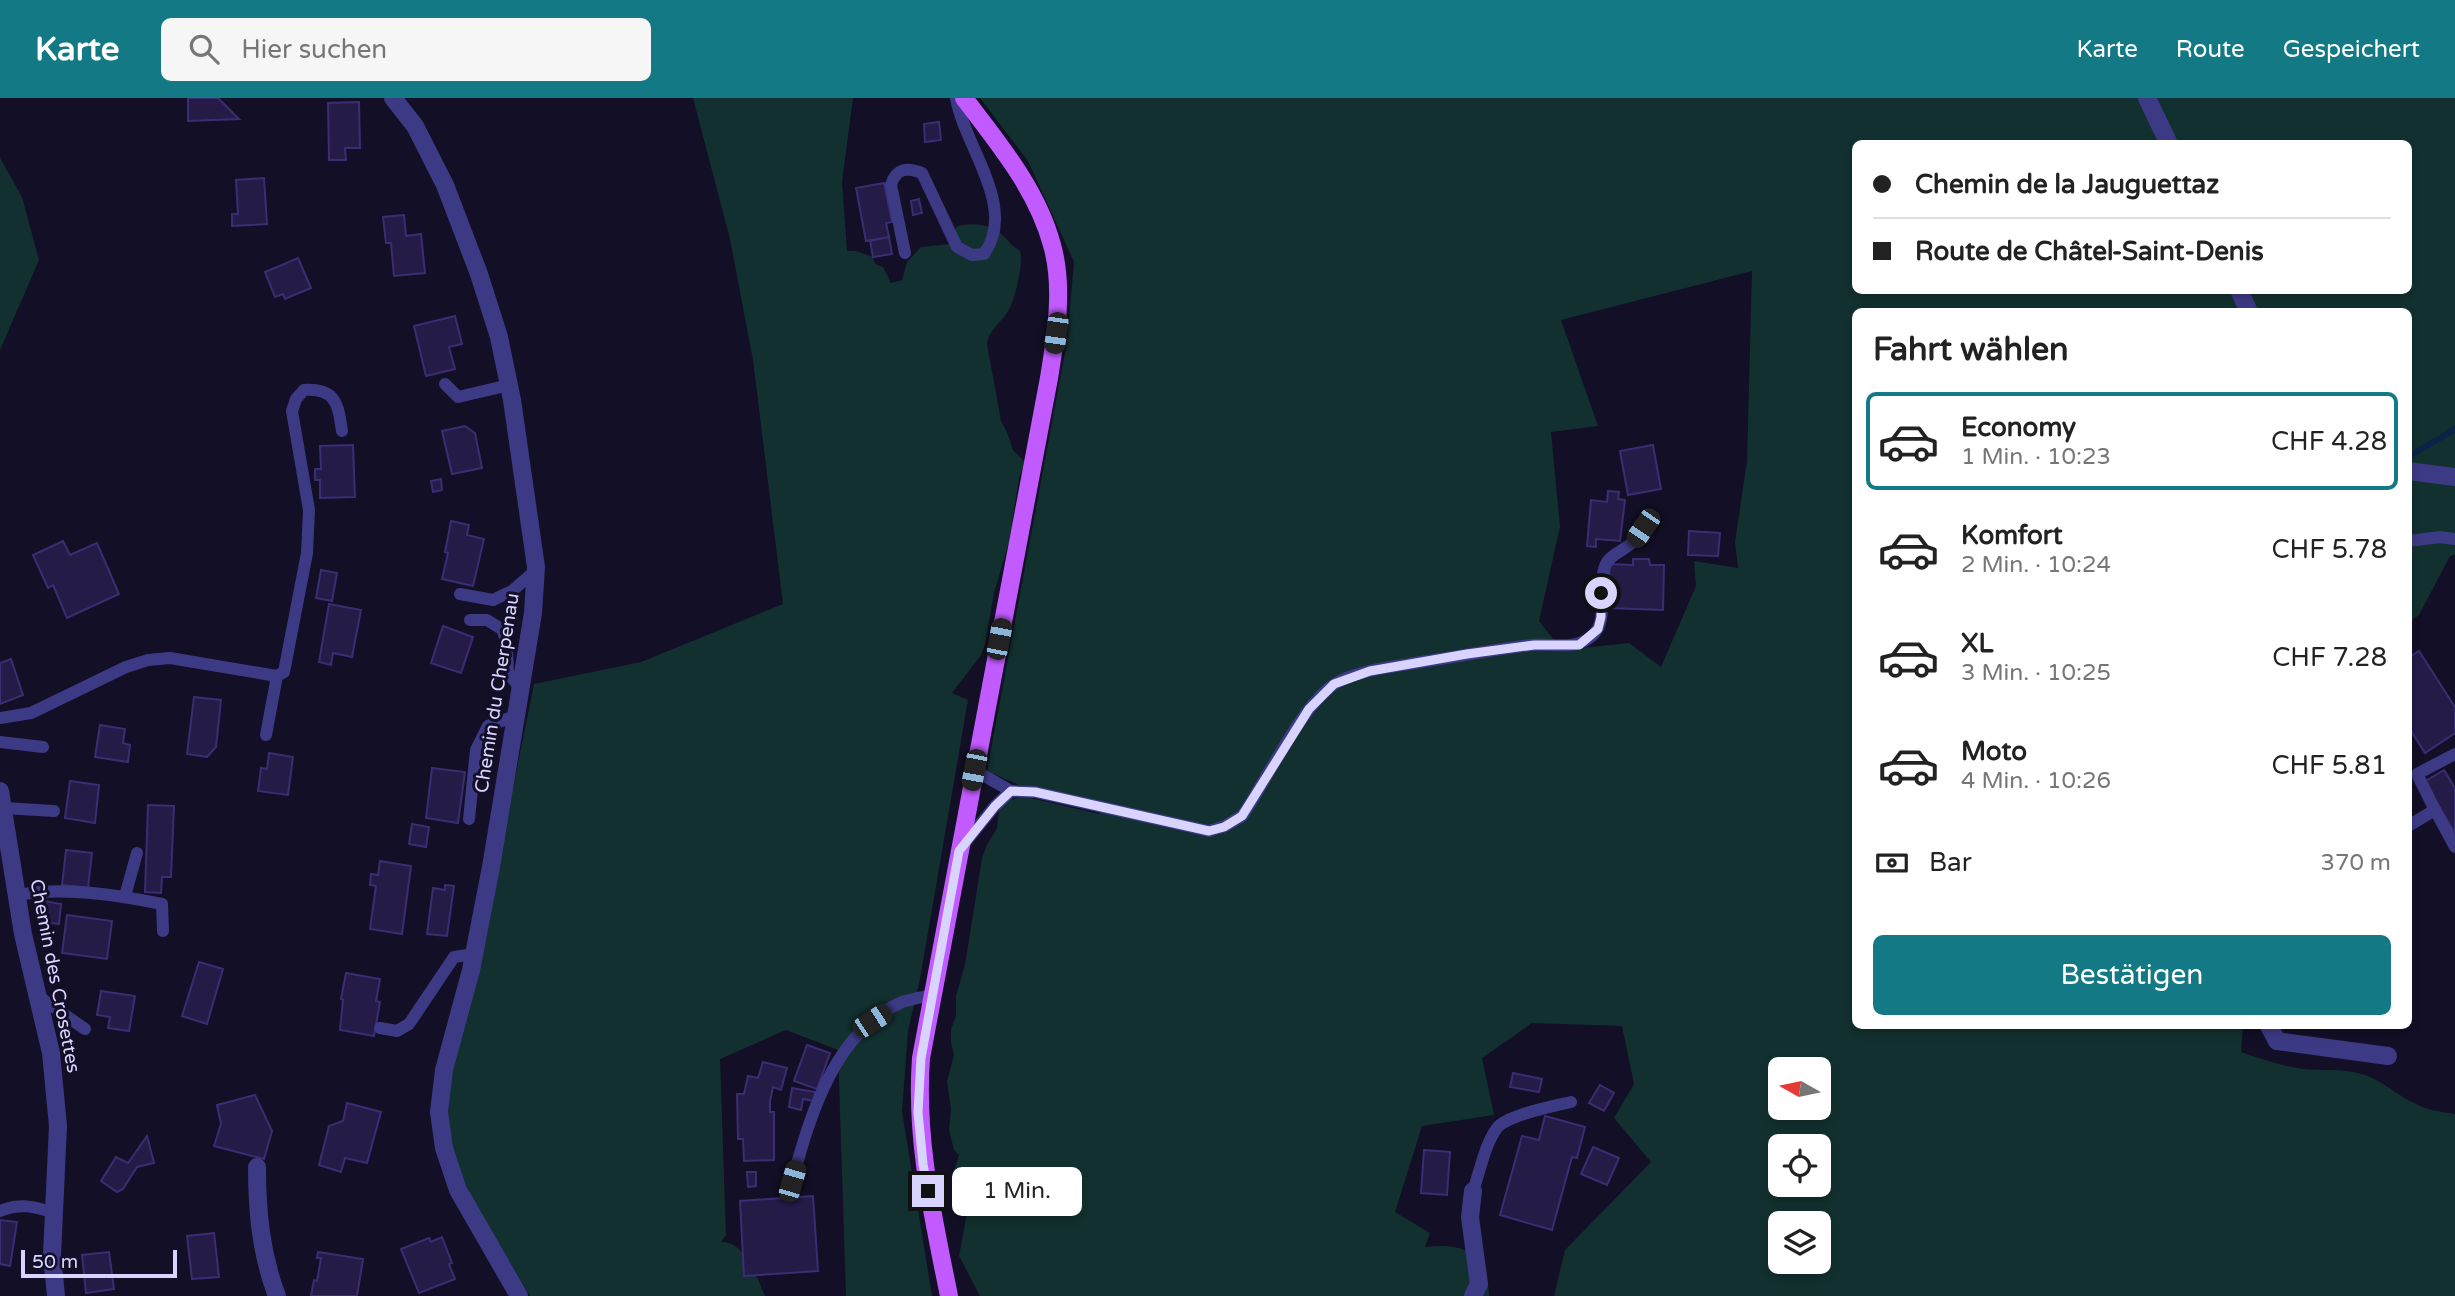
<!DOCTYPE html>
<html lang="de">
<head>
<meta charset="utf-8">
<style>
	:root { --surface:#fff; --page:#f6f6f6; --text:#222; --muted:#767676; --line:#e0e0e0; --accent:#137a85 }
	body { margin:0; font-family:"Varela Round",sans-serif; background:var(--page); color:var(--text); height:100vh; display:flex; flex-direction:column; font-size:26px; white-space:nowrap }
	* { box-sizing:border-box; margin:0 }
	p { font-size:23px; color:var(--muted) }
	.icon { flex:none; width:38px; height:38px; fill:none; stroke:currentColor; stroke-width:2; stroke-linecap:round; stroke-linejoin:round }
	.map { position:relative; flex:1; overflow:hidden }
	.side { position:absolute; left:1852px; top:210px; width:560px; height:721px; display:flex; flex-direction:column; background:var(--surface); border-radius:10px; box-shadow:0 4px 10px #0003 }
	.side>* { flex:none }
	.top-card { position:absolute; left:1852px; top:42px; width:560px; height:154px; border-radius:10px; box-shadow:0 4px 10px #0003; display:grid; align-content:center; height:154px; padding:0 21px; background:var(--surface) }
	.needle { width:46px; rotate:279deg }
	.buttons { position:absolute; left:1768px; top:959px; display:grid; gap:14px }
	.buttons a { display:grid; place-items:center; width:63px; height:63px; border-radius:10px; background:var(--surface); box-shadow:0 4px 10px #0003; font-size:35px }
	.scale { position:absolute; left:21px; bottom:18px; width:156px; box-sizing:border-box; padding-left:7px; border:4px solid #d9d4ff; border-top:0; font-size:19px; line-height:24px; white-space:nowrap; color:#d9d4ff; -webkit-text-stroke:5px #130f26; paint-order:stroke }
	.end { position:absolute; width:32px; height:32px; margin:-16px; border:9px solid #d9d4ff; background:#111; box-shadow:0 0 0 4px #111 }
	.from { border-radius:50% }
	.bubble { position:absolute; height:49px; border-radius:10px; background:var(--surface); box-shadow:0 4px 10px #0003; font-size:23px; font-weight:600; line-height:49px; text-align:center }
	.car { position:absolute; width:21px; height:42px; margin:-21px -10px; border-radius:9px; box-shadow:0 0 5px 2px #0007; background:linear-gradient(#222 24%,#8ab4d8 0 40%,#222 0 76%,#8ab4d8 0 86%,#222 0) }
	.top-card b { display:flex; align-items:center; gap:24px; height:66px; font-size:26px }
	.top-card b+b { border-top:2px solid var(--line) }
	.top-card i { width:18px; height:18px; background:var(--text) }
	ul { padding:0; list-style:none }
	li { display:flex; align-items:center; gap:21px; height:98px; margin:0 14px 10px; padding:0 7px; border:4px solid transparent; border-radius:10px }
	li div { flex:1 }
	li b { display:block; font-size:26px }
	li em { font-style:normal; font-weight:600 }
	li.active { border-color:var(--accent) }
	li>.icon { width:63px; height:63px; stroke-width:1.5 }
	h2 { padding:0 21px; font-size:32px; line-height:84px }
	.pay { display:flex; align-items:center; gap:18px; height:77px; padding:0 21px; font-size:26px }
	.pay p { margin-inline-start:auto }
	.button { display:flex; gap:14px; margin-top:auto; padding:14px 21px }
	.button a { flex:1; height:80px; border-radius:10px; background:var(--accent); color:#fff; font-size:28px; font-weight:600; line-height:80px; text-align:center }
	header { display:flex; align-items:center; gap:42px; box-sizing:border-box; height:98px; padding:0 35px; background:var(--accent); color:#fff }
	header strong { font-size:33px }
	nav { display:flex; gap:38px; margin-inline-start:auto; font-size:24px }
	.search { width:490px; height:63px; background:var(--page); display:flex; align-items:center; gap:18px; box-sizing:border-box; padding:0 24px; border-radius:10px; color:var(--muted); font-size:26px }
	.map>svg:first-child { display:block }
	.green { fill:#12302f; fill-rule:evenodd }
	.lines { fill:none; stroke-linecap:round; stroke-linejoin:round }
	.stream { stroke:#0c2248; stroke-width:6 }
	.building { fill:#241b47; stroke:#3b2d73; stroke-width:2 }
	.service { stroke:#3d3a85; stroke-width:12 }
	.minor { stroke:#3d3a85; stroke-width:18 }
	.primary { stroke:#c25bff; stroke-width:18 }
	.route { stroke:#d9d4ff; stroke-width:9 }
	.labels { text-anchor:middle; dominant-baseline:central; stroke-width:6; stroke-linejoin:round; paint-order:stroke }
	.street-label { font-size:19px; fill:#d9d4ff; stroke:#130f26 }
</style>
</head>
<body>
<header>
<strong>Karte</strong>
<div class="search"><svg class="icon" aria-label="search" viewBox="0 0 24 24"><circle cx="10" cy="10" r="6"/><path d="M15 15l6 6"/></svg>Hier suchen</div>
<nav><a>Karte</a><a>Route</a><a>Gespeichert</a></nav>
</header>
<div class="map">
<svg width="2455" height="1198" viewBox="0 0 2455 1198">
	<rect width="100%" height="100%" fill="#130f26"/>
	<g class="green">
		<path d="M693,0H853L842,84L847,153H856L873,159L875,166L883,169L891,185L902,182L907,164L921,149L950,146L954,138L956,129C967,124 989,126 999,134C1007,140 1011,148 1020,153C1024,165 1015,202 1008,213C1001,225 989,231 987,246L1001,323L1007,334L1013,352L1025,364L1019,381L1009,444L994,495L985,547L981,557L952,595L968,602L920,881L908,933L902,1013L932,1198H846L838,952L786,932L720,961L726,1137L721,1144C744,1142 757,1179 765,1198H530L476,1108L455,1064L448,1025L449,990L471,898L534,586L641,564L783,506L753,262L730,141Z"/>
		<path d="M980,0H2455V457L2450,458L2419,517L2408,525V214H1855V928H2243L2241,954C2261,961 2282,968 2303,971C2323,973 2342,970 2362,976C2382,982 2395,996 2414,1005C2427,1012 2441,1014 2455,1016V1198H1554L1565,1152L1651,1064L1614,1020L1634,986L1622,928L1532,925L1482,960L1494,1017L1422,1028L1395,1114L1430,1135L1425,1149C1465,1144 1488,1156 1489,1198H980L959,1158L967,1115L953,1076L959,1057L954,1052L949,1032L951,1011L947,983L954,957L951,945V931L956,918V898L965,867L982,760L987,747L997,730L1000,706L1022,698L1099,716L1105,706L1019,687L987,673L1067,244L1074,164L1028,63ZM1855,46H2408V192H1855ZM1752,173L1747,363L1735,444L1738,470L1694,463L1696,488L1661,569L1629,545L1562,552L1539,523L1560,429L1551,334L1598,328L1561,222ZM1780,971H1818V1010H1780ZM1780,1048H1818V1087H1780ZM1780,1125H1818V1164H1780Z"/>
		<polygon points="0,60 22,99 39,162 0,252"/>
	</g>
	<g class="lines">
		<polyline class="stream" points="2408,359 2455,331"/>
	</g>
	<g class="building">
		<polygon points="188,0 218,0 239,21 188,23"/>
		<polygon points="359,4 360,50 345,50 346,62 329,62 328,5"/>
		<polygon points="939,24 941,42 925,44 924,26"/>
		<polygon points="264,80 267,126 232,128 232,116 238,116 236,82"/>
		<polygon points="884,85 892,124 886,125 889,139 866,143 856,90"/>
		<polygon points="919,101 922,115 913,117 911,103"/>
		<polygon points="404,117 406,138 421,136 425,175 394,178 391,145 386,145 383,119"/>
		<polygon points="889,139 892,156 873,159 870,143"/>
		<polygon points="298,160 311,190 285,201 283,196 275,199 265,174"/>
		<polygon points="455,218 462,246 449,249 455,271 426,278 414,228"/>
		<polygon points="465,328 475,335 482,370 452,376 442,333"/>
		<polygon points="353,347 355,399 320,400 320,382 315,382 315,371 321,371 320,348"/>
		<polygon points="1653,347 1661,391 1628,397 1620,353"/>
		<polygon points="441,381 442,392 433,394 431,383"/>
		<polygon points="1608,393 1619,394 1618,401 1625,402 1620,443 1596,441 1596,449 1587,448 1591,402 1607,404"/>
		<polygon points="451,423 469,427 467,437 484,441 473,488 442,481 448,455 445,454"/>
		<polygon points="1689,433 1720,435 1718,458 1688,457"/>
		<polygon points="63,443 70,457 97,445 119,496 67,520 53,487 48,490 33,457"/>
		<polygon points="1633,461 1649,461 1650,467 1664,467 1663,512 1608,510 1610,466 1633,467"/>
		<polygon points="321,472 337,475 332,503 316,500"/>
		<polygon points="329,506 361,512 352,559 333,555 331,567 319,564"/>
		<polygon points="443,528 473,539 461,575 431,565"/>
		<polygon points="2419,553 2455,609 2455,635 2425,655 2408,628 2408,560"/>
		<polygon points="11,561 23,597 0,606 0,565"/>
		<polygon points="194,599 221,602 216,649 207,659 187,656"/>
		<polygon points="100,627 125,631 123,645 130,647 128,664 95,659"/>
		<polygon points="269,655 293,659 288,697 258,693 261,670 267,671"/>
		<polygon points="432,670 465,674 458,725 426,720"/>
		<polygon points="2444,672 2455,690 2455,735 2424,684"/>
		<polygon points="70,683 99,687 95,725 65,720"/>
		<polygon points="148,707 174,708 171,779 162,779 161,795 145,794"/>
		<polygon points="412,726 429,729 426,749 409,746"/>
		<polygon points="66,752 92,755 88,790 62,787"/>
		<polygon points="380,763 411,768 402,836 370,831 376,788 370,787 371,776 378,777"/>
		<polygon points="445,787 454,788 447,838 427,836 433,790 445,792"/>
		<polygon points="44,803 61,806 59,826 41,824"/>
		<polygon points="67,817 112,823 107,861 62,855"/>
		<polygon points="199,864 223,871 207,926 182,918"/>
		<polygon points="346,875 380,881 376,903 380,904 374,938 340,932 343,902 341,901"/>
		<polygon points="101,893 135,898 129,933 108,930 110,919 97,917"/>
		<polygon points="807,947 830,955 817,991 794,983"/>
		<polygon points="763,964 787,970 781,992 773,989 770,1003 770,1014 774,1014 774,1062 744,1063 743,1041 738,1041 737,996 744,996 748,978 758,980"/>
		<polygon points="1513,975 1542,981 1539,994 1510,989"/>
		<polygon points="1600,987 1614,995 1604,1013 1589,1005"/>
		<polygon points="792,990 815,994 814,1003 803,1001 801,1012 789,1009"/>
		<polygon points="255,997 272,1033 264,1061 214,1048 221,1026 217,1007"/>
		<polygon points="347,1005 381,1014 367,1065 345,1060 341,1074 319,1067 329,1028 343,1023"/>
		<polygon points="1545,1018 1585,1029 1577,1060 1572,1059 1552,1132 1500,1117 1522,1038 1539,1042"/>
		<polygon points="147,1038 154,1065 137,1069 123,1091 117,1094 101,1083 116,1059 128,1065"/>
		<polygon points="1593,1049 1619,1060 1607,1087 1581,1076"/>
		<polygon points="1424,1052 1450,1054 1447,1097 1421,1095"/>
		<polygon points="747,1074 756,1074 756,1088 748,1089"/>
		<polygon points="813,1098 818,1173 744,1178 740,1103"/>
		<polygon points="0,1122 17,1124 10,1168 0,1166"/>
		<polygon points="214,1135 219,1179 192,1181 187,1138"/>
		<polygon points="442,1139 452,1165 449,1166 455,1181 419,1195 401,1151 429,1140 431,1144"/>
		<polygon points="109,1154 114,1191 86,1195 82,1157"/>
		<polygon points="318,1154 363,1161 357,1198 311,1198 314,1182 317,1183 321,1160 317,1160"/>
	</g>
	<g class="lines">
		<g class="service">
			<path d="M905,155L891,87C896,70 907,69 922,75L957,149L972,157L984,156C1018,109 964,48 956,0"/>
			<polyline points="445,286 458,299 509,287"/>
			<polyline points="2408,443 2440,439 2455,441"/>
			<polyline points="460,496 493,502 512,493 535,473"/>
			<polyline points="470,522 487,522 503,532 507,550 508,575 520,590"/>
			<path d="M0,620L31,615L126,569L148,562L170,560L277,578L284,574L307,455L309,412L292,313L296,301L304,292C336,290 338,306 342,333"/>
			<polyline points="266,637 277,578"/>
			<polyline points="0,644 43,649"/>
			<polyline points="974,672 1011,693"/>
			<polyline points="4,710 54,713"/>
			<polyline points="2435,712 2455,749"/>
			<polyline points="469,721 476,652 488,628 515,618"/>
			<polyline points="2408,728 2435,712 2417,676 2455,656"/>
			<path d="M963,747L995,708L1011,693L1035,694L1209,733L1225,728L1242,718C1267,682 1300,610 1333,587C1352,573 1392,569 1415,565C1454,559 1492,552 1531,547C1552,545 1575,553 1592,538C1609,523 1598,491 1604,471C1608,456 1623,454 1634,443C1637,440 1640,434 1643,430"/>
			<path d="M18,797C62,788 118,797 162,806L163,833"/>
			<polyline points="125,798 137,755"/>
			<polyline points="38,898 85,931"/>
			<polyline points="380,930 397,933 409,926 454,859 474,856"/>
			<path d="M792,1083C810,1019 833,936 900,905C909,901 921,900 931,897"/>
			<path d="M1473,1093C1480,1073 1485,1046 1497,1030C1507,1017 1554,1008 1571,1004"/>
			<path d="M0,1113C19,1105 35,1108 53,1115"/>
		</g>
		<g class="minor">
			<polyline points="393,0 415,28 445,87 479,176 499,239 512,302 536,469 533,515 491,769 471,872 444,972 439,1014 444,1050 458,1092 519,1198"/>
			<polyline points="2147,0 2169,46"/>
			<polyline points="2239,192 2249,214"/>
			<polyline points="2408,373 2455,379"/>
			<polyline points="0,693 23,836 51,955 58,1028 52,1157 56,1198"/>
			<polyline points="2269,928 2277,943 2388,958"/>
			<path d="M257,1069C257,1114 261,1156 277,1198"/>
			<polyline points="1473,1198 1479,1186 1470,1119 1473,1093"/>
		</g>
		<path class="primary" d="M949,1198C933,1118 915,1042 921,960L1049,280C1056,237 1064,189 1052,147C1037,91 998,45 964,0"/>
	</g>
	<g class="lines">
		<polyline class="route" points="928,1093 923,1066 918,1014 921,960 959,753 995,708 1011,693 1035,694 1209,733 1224,729 1242,718 1309,611 1334,586 1370,573 1467,556 1534,547 1579,547 1598,531 1601,519 1601,495"/>
	</g>
	<g class="labels">
		<g class="street-label">
			<text transform="translate(497 595) rotate(-81)">Chemin du Cherpenau</text>
			<text transform="translate(55 878) rotate(79)">Chemin des Crosettes</text>
		</g>
	</g>
</svg>
<div class="buttons">
<a><svg class="needle" viewBox="-14 -14 28 28"><path d="M0-13l5 13h-10z" fill="#e53935"/><path d="M0 13l5-13h-10z" fill="#767676"/></svg></a>
<a><svg class="icon" aria-label="locate" viewBox="0 0 24 24"><circle cx="12" cy="12" r="6"/><path d="M12 2v4M12 18v4M2 12h4M18 12h4"/></svg></a>
<a><svg class="icon" aria-label="layers" viewBox="0 0 24 24"><path d="M12 4l9 5-9 5-9-5zM3 14l9 5 9-5"/></svg></a>
</div>
<div class="scale">50 m</div>
<i class="end from" style="left:1601px;top:495px"></i>
<i class="end" style="left:928px;top:1093px"></i>
<div class="bubble" style="left:952px;top:1069px;width:130px">1 Min.</div>
<i class="car" style="left:1056px;top:235px;rotate:188deg"></i>
<i class="car" style="left:1643px;top:430px;rotate:214deg"></i>
<i class="car" style="left:999px;top:541px;rotate:11deg"></i>
<i class="car" style="left:974px;top:672px;rotate:191deg"></i>
<i class="car" style="left:872px;top:923px;rotate:57deg"></i>
<i class="car" style="left:792px;top:1083px;rotate:16deg"></i>
<div class="top-card">
<b><i class="from"></i>Chemin de la Jauguettaz</b>
<b><i></i>Route de Châtel-Saint-Denis</b>
</div>
<section class="side">
<h2>Fahrt wählen</h2>
<ul>
<li class="active"><svg class="icon" aria-label="car" viewBox="0 0 24 24"><path d="M5 17H2v-5l4-1 3-4h7l3 4 3 1v5h-3M9 17h6M6 11h13"/><circle cx="7" cy="17" r="2"/><circle cx="17" cy="17" r="2"/></svg><div><b>Economy</b><p>1 Min. · 10:23</p></div><em>CHF 4.28</em></li>
<li><svg class="icon" aria-label="car" viewBox="0 0 24 24"><path d="M5 17H2v-5l4-1 3-4h7l3 4 3 1v5h-3M9 17h6M6 11h13"/><circle cx="7" cy="17" r="2"/><circle cx="17" cy="17" r="2"/></svg><div><b>Komfort</b><p>2 Min. · 10:24</p></div><em>CHF 5.78</em></li>
<li><svg class="icon" aria-label="car" viewBox="0 0 24 24"><path d="M5 17H2v-5l4-1 3-4h7l3 4 3 1v5h-3M9 17h6M6 11h13"/><circle cx="7" cy="17" r="2"/><circle cx="17" cy="17" r="2"/></svg><div><b>XL</b><p>3 Min. · 10:25</p></div><em>CHF 7.28</em></li>
<li><svg class="icon" aria-label="car" viewBox="0 0 24 24"><path d="M5 17H2v-5l4-1 3-4h7l3 4 3 1v5h-3M9 17h6M6 11h13"/><circle cx="7" cy="17" r="2"/><circle cx="17" cy="17" r="2"/></svg><div><b>Moto</b><p>4 Min. · 10:26</p></div><em>CHF 5.81</em></li>
</ul>
<div class="pay"><svg class="icon" aria-label="cash" viewBox="0 0 24 24"><path d="M3 7h18v10H3z"/><circle cx="12" cy="12" r="2"/></svg>Bar<p>370 m</p></div>
<div class="button"><a>Bestätigen</a></div>
</section>
</div>
</body>
</html>
